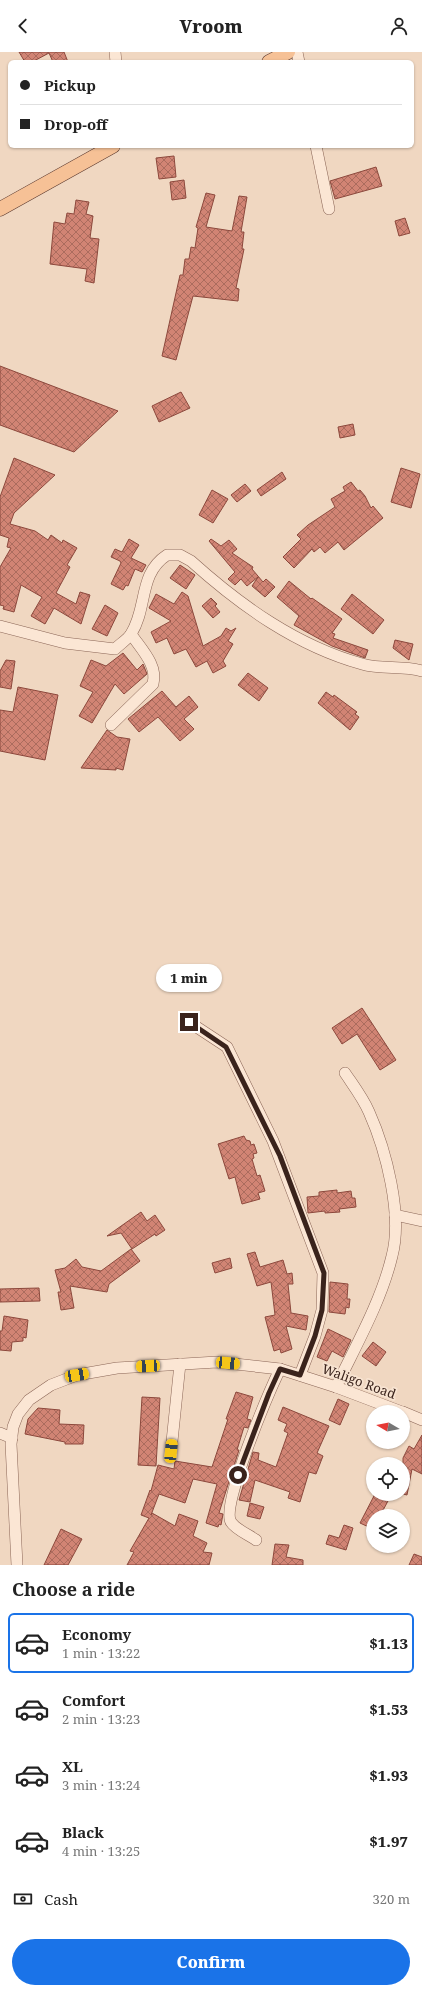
<!DOCTYPE html>
<html lang="en">
<head>
<meta charset="utf-8">
<style>
	:root { --surface:#fff; --page:#f6f6f6; --text:#222; --muted:#767676; --line:#e0e0e0; --accent:#1a73e8 }
	body { margin:0; font-family:"Noto Serif",serif; background:var(--page); color:var(--text); height:100vh; display:flex; flex-direction:column; font-size:15px; white-space:nowrap }
	* { box-sizing:border-box; margin:0 }
	p { font-size:13px; color:var(--muted) }
	.icon { flex:none; width:22px; height:22px; fill:none; stroke:currentColor; stroke-width:2; stroke-linecap:round; stroke-linejoin:round }
	.map { position:relative; height:1513px; overflow:hidden }
	.details { display:flex; flex-direction:column; background:var(--surface); flex:1 }
	.details>* { flex:none }
	.top-card { position:absolute; left:8px; top:8px; width:406px; height:88px; border-radius:6px; box-shadow:0 1px 3px #0004; display:grid; align-content:center; height:88px; padding:0 12px; background:var(--surface) }
	.needle { width:26px; rotate:280deg }
	.fabs { position:absolute; left:366px; top:1353px; display:grid; gap:8px }
	.fabs a { display:grid; place-items:center; width:44px; height:44px; border-radius:50%; background:var(--surface); box-shadow:0 1px 3px #0004; font-size:20px }
	.end { position:absolute; width:18px; height:18px; margin:-9px; border:5px solid #3a231c; background:#fff; box-shadow:0 0 0 2px #fff }
	.from { border-radius:50% }
	.bubble { position:absolute; height:28px; border-radius:14px; background:var(--surface); box-shadow:0 1px 3px #0004; font-size:13px; font-weight:800; line-height:28px; text-align:center }
	.car { position:absolute; width:12px; height:24px; margin:-12px -6px; border-radius:5px; box-shadow:0 0 3px 1px #0007; background:linear-gradient(#f5c518 24%,#345 0 40%,#f5c518 0 76%,#345 0 86%,#f5c518 0) }
	.top-card b { display:flex; align-items:center; gap:14px; height:38px; font-size:15px }
	.top-card b+b { border-top:1px solid var(--line) }
	.top-card i { width:10px; height:10px; background:var(--text) }
	ul { padding:0; list-style:none }
	li { display:flex; align-items:center; gap:12px; height:60px; margin:0 8px 6px; padding:0 4px; border:2px solid transparent; border-radius:6px }
	li div { flex:1 }
	li b { display:block; font-size:15px }
	li em { font-style:normal; font-weight:800 }
	li.active { border-color:var(--accent) }
	li>.icon { width:36px; height:36px; stroke-width:1.5 }
	h2 { padding:0 12px; font-size:18px; line-height:48px }
	.pay { display:flex; align-items:center; gap:10px; height:44px; padding:0 12px; font-size:15px }
	.pay p { margin-inline-start:auto }
	.primary-button { display:flex; gap:8px; margin-top:auto; padding:8px 12px }
	.primary-button a { flex:1; height:46px; border-radius:24px; background:var(--accent); color:#fff; font-size:16px; font-weight:800; line-height:46px; text-align:center }
	header { display:flex; justify-content:space-between; align-items:center; height:52px; padding:0 12px; background:var(--surface); font-size:18px; font-weight:800 }
	.map>svg:first-child { display:block }
	.building { fill:url(#building-cross-hatch); stroke:#8c483c }
	.lines { fill:none; stroke-linecap:round; stroke-linejoin:round }
	.minor-casing { stroke:#8b6657; stroke-width:12 }
	.major-casing { stroke:#58362c; stroke-width:15 }
	.minor { stroke:#fbe6d4; stroke-width:11 }
	.major { stroke:#f6c196; stroke-width:14 }
	.route { stroke:#3a231c; stroke-width:5 }
	.labels { text-anchor:middle; dominant-baseline:central; stroke-width:3.5; stroke-linejoin:round; paint-order:stroke }
	.street-label { font-size:13px; fill:#3a231c; stroke:#f7e3d1 }
</style>
</head>
<body>
<header><svg class="icon" aria-label="back" viewBox="0 0 24 24"><path d="M15 5l-7 7 7 7"/></svg>Vroom<svg class="icon" aria-label="person" viewBox="0 0 24 24"><circle cx="12" cy="8" r="4"/><path d="M4 21q1-7 8-7t8 7"/></svg></header>
<div class="map">
<svg width="422" height="1513" viewBox="0 0 422 1513">
	<defs>
		<pattern id="building-cross-hatch" width="8" height="8" patternUnits="userSpaceOnUse"><rect width="8" height="8" fill="#d18474"/><path d="M0 0l8 8M0 8l8-8" fill="none" stroke="#ab6c5e"/></pattern>
	</defs>
	<rect width="100%" height="100%" fill="#f0d7c1"/>
	<g class="building">
		<polygon points="19,0 64,0 68,10 53,10 49,1 32,10 25,10"/>
		<polygon points="174,104 176,125 159,127 156,106"/>
		<polygon points="376,115 382,134 335,147 330,129"/>
		<polygon points="184,128 186,146 172,148 170,130"/>
		<polygon points="206,141 215,143 206,175 232,179 239,144 247,145 241,180 244,180 242,197 244,197 236,236 239,237 238,249 193,244 176,308 162,304 180,223 183,223 185,207 189,207 191,195 195,196 198,176 196,175"/>
		<polygon points="76,148 89,150 86,162 93,164 90,186 99,187 94,231 85,229 87,217 50,212 54,170 65,172 67,161 74,162"/>
		<polygon points="405,166 410,181 399,184 395,169"/>
		<polygon points="0,314 118,359 74,400 0,373"/>
		<polygon points="181,340 190,356 159,370 152,354"/>
		<polygon points="353,372 355,383 340,386 338,375"/>
		<polygon points="14,406 55,423 14,461 10,472 35,479 48,488 51,483 62,491 63,488 77,496 67,513 70,515 56,541 76,552 80,540 90,543 81,572 54,556 45,572 31,564 42,545 21,533 14,560 3,557 4,554 0,553 0,515 11,496 7,495 9,486 0,483 0,445"/>
		<polygon points="401,416 420,422 411,456 391,450"/>
		<polygon points="282,420 286,427 261,444 257,438"/>
		<polygon points="351,430 358,439 360,438 365,444 371,456 373,454 383,466 344,498 338,490 325,501 320,495 314,500 312,497 294,516 283,505 301,487 297,483 308,473 335,455 331,447 345,439 343,435"/>
		<polygon points="245,432 251,439 237,450 231,443"/>
		<polygon points="212,438 228,447 213,471 199,463"/>
		<polygon points="129,487 139,493 131,506 146,513 142,520 135,517 128,534 126,533 123,538 111,532 121,511 120,509 111,505 115,497 122,500"/>
		<polygon points="211,487 221,494 229,488 237,497 232,501 253,515 252,517 263,530 266,527 275,535 265,545 252,534 258,525 247,534 241,527 235,533 228,527 235,520 209,489"/>
		<polygon points="180,513 195,523 186,537 170,526"/>
		<polygon points="289,529 311,547 312,546 342,567 332,581 335,582 333,586 368,598 365,606 332,594 294,573 299,564 277,545"/>
		<polygon points="182,540 188,544 203,594 221,584 226,576 231,579 236,576 228,589 233,592 223,609 226,614 213,621 207,609 196,615 186,597 174,602 167,586 156,591 151,580 171,569 149,556 156,542 174,552"/>
		<polygon points="352,542 384,568 373,582 341,557"/>
		<polygon points="211,546 217,552 215,554 220,560 213,566 202,554"/>
		<polygon points="105,553 118,561 107,584 92,577"/>
		<polygon points="395,588 413,592 409,608 393,596"/>
		<polygon points="123,601 137,618 143,612 147,622 124,642 115,632 92,671 79,664 93,640 80,634 91,608 106,614"/>
		<polygon points="6,608 15,609 11,637 0,635 0,619"/>
		<polygon points="248,621 268,636 259,649 238,633"/>
		<polygon points="18,635 58,643 45,708 0,699 0,658 13,660"/>
		<polygon points="162,639 176,655 189,644 198,655 184,667 194,677 180,689 158,665 139,680 128,667"/>
		<polygon points="326,640 333,645 334,643 357,660 355,662 359,665 350,678 318,651"/>
		<polygon points="107,678 117,685 130,687 123,718 116,716 116,718 81,716"/>
		<polygon points="362,956 396,1008 380,1018 357,982 342,992 332,976"/>
		<polygon points="244,1084 246,1088 250,1089 251,1093 254,1092 257,1101 253,1102 254,1106 252,1107 257,1124 260,1123 265,1139 258,1141 260,1147 242,1152 235,1125 229,1127 218,1092"/>
		<polygon points="337,1138 337,1141 351,1139 352,1146 355,1146 356,1155 339,1157 340,1160 325,1161 325,1159 308,1161 307,1145 319,1144 319,1140"/>
		<polygon points="141,1160 147,1169 155,1163 165,1178 156,1184 155,1182 132,1197 121,1181 107,1184"/>
		<polygon points="131,1197 140,1209 109,1232 107,1240 70,1234 74,1256 61,1258 58,1240 61,1240 55,1218 65,1216 76,1207 82,1215 101,1219"/>
		<polygon points="255,1200 260,1215 283,1208 287,1222 292,1221 293,1232 288,1232 291,1261 308,1264 306,1278 286,1274 292,1297 281,1301 280,1297 274,1299 265,1265 275,1263 271,1230 257,1234 247,1202"/>
		<polygon points="230,1206 232,1216 215,1221 212,1211"/>
		<polygon points="330,1230 348,1232 347,1247 350,1247 349,1256 346,1255 345,1262 329,1260"/>
		<polygon points="39,1236 40,1249 0,1250 0,1237"/>
		<polygon points="4,1264 28,1268 26,1286 23,1285 23,1289 12,1290 11,1299 0,1298 0,1279 2,1279"/>
		<polygon points="328,1277 351,1288 343,1305 332,1299 327,1309 317,1305"/>
		<polygon points="373,1290 386,1300 376,1314 362,1304"/>
		<polygon points="236,1340 253,1345 247,1367 251,1368 248,1376 244,1375 237,1398 239,1398 219,1461 223,1462 221,1473 219,1472 218,1475 206,1471 217,1432 193,1427 185,1451 159,1442 151,1463 152,1461 175,1474 179,1462 198,1469 193,1484 207,1491 203,1500 212,1501 209,1513 127,1513 134,1500 130,1499 149,1466 141,1463 150,1438 151,1439 158,1413 174,1417 175,1409 212,1415 228,1367 226,1367"/>
		<polygon points="142,1345 160,1346 156,1414 138,1413"/>
		<polygon points="338,1347 349,1352 340,1373 329,1368"/>
		<polygon points="283,1355 329,1374 317,1401 323,1404 316,1422 309,1420 300,1450 288,1446 290,1440 255,1428 250,1450 239,1448 253,1400 259,1401 258,1408 276,1415 288,1381 284,1379 287,1372 278,1368"/>
		<polygon points="38,1356 60,1358 59,1372 84,1373 83,1392 65,1392 65,1390 25,1382 28,1367"/>
		<polygon points="422,1383 422,1422 412,1417 407,1443 403,1442 403,1406 409,1394 414,1397"/>
		<polygon points="375,1442 379,1442 389,1447 380,1464 373,1464 373,1477 360,1471"/>
		<polygon points="250,1451 264,1455 260,1467 247,1464"/>
		<polygon points="344,1473 353,1476 346,1498 326,1492 329,1483 339,1486"/>
		<polygon points="61,1477 82,1487 68,1513 44,1513"/>
		<polygon points="275,1492 289,1493 286,1505 303,1508 303,1513 272,1513"/>
		<polygon points="414,1502 422,1505 422,1513 409,1513"/>
	</g>
	<g class="lines">
		<defs>
			<g id="minor">
				<polyline points="115,0 116,10"/>
				<polyline points="297,0 299,10"/>
				<polyline points="316,94 329,157"/>
				<path d="M0,574L65,591L115,597C120,592 128,587 131,582C148,555 138,522 167,503H180L191,509C241,554 297,594 362,612C381,618 403,613 422,619"/>
				<path d="M111,673L153,632C158,613 141,597 131,582"/>
				<polyline points="189,970 227,995 273,1089 323,1221 322,1258 315,1284 300,1323"/>
				<polyline points="395,1163 422,1169"/>
				<path d="M336,1335C356,1293 381,1250 392,1204C403,1163 386,1098 369,1060C363,1046 353,1033 345,1021"/>
				<polyline points="403,1360 422,1368"/>
				<polyline points="0,1381 12,1386"/>
				<polyline points="171,1399 180,1312"/>
				<path d="M256,1488C249,1483 235,1477 231,1470C220,1454 270,1338 280,1317"/>
				<polyline points="17,1513 11,1392 13,1375 18,1362 29,1348 51,1333 77,1323 117,1316 217,1310 280,1317 336,1335 402,1360"/>
			</g>
			<g id="major">
				<polyline points="269,10 288,0"/>
				<polyline points="0,157 113,94"/>
			</g>
		</defs>
		<use href="#minor" class="minor-casing"/>
		<use href="#major" class="major-casing"/>
		<use href="#minor" class="minor"/>
		<use href="#major" class="major"/>
	</g>
	<g class="lines">
		<polyline class="route" points="189,970 226,995 280,1104 324,1221 322,1258 315,1284 300,1323 280,1317 269,1341 238,1423"/>
	</g>
	<g class="labels">
		<g class="street-label">
			<text transform="translate(359 1329) rotate(20)">Waligo Road</text>
		</g>
	</g>
</svg>
<div class="fabs">
<a><svg class="needle" viewBox="-14 -14 28 28"><path d="M0-13l5 13h-10z" fill="#e53935"/><path d="M0 13l5-13h-10z" fill="#767676"/></svg></a>
<a><svg class="icon" aria-label="locate" viewBox="0 0 24 24"><circle cx="12" cy="12" r="6"/><path d="M12 2v4M12 18v4M2 12h4M18 12h4"/></svg></a>
<a><svg class="icon" aria-label="layers" viewBox="0 0 24 24"><path d="M12 4l9 5-9 5-9-5zM3 14l9 5 9-5"/></svg></a>
</div>
<i class="end from" style="left:238px;top:1423px"></i>
<i class="end" style="left:189px;top:970px"></i>
<div class="bubble" style="left:156px;top:912px;width:66px">1 min</div>
<i class="car" style="left:228px;top:1311px;rotate:95deg"></i>
<i class="car" style="left:148px;top:1314px;rotate:267deg"></i>
<i class="car" style="left:77px;top:1323px;rotate:80deg"></i>
<i class="car" style="left:171px;top:1399px;rotate:6deg"></i>
<div class="top-card">
<b><i class="from"></i>Pickup</b>
<b><i></i>Drop-off</b>
</div>
</div>
<section class="details">
<h2>Choose a ride</h2>
<ul>
<li class="active"><svg class="icon" aria-label="car" viewBox="0 0 24 24"><path d="M5 17H2v-5l4-1 3-4h7l3 4 3 1v5h-3M9 17h6M6 11h13"/><circle cx="7" cy="17" r="2"/><circle cx="17" cy="17" r="2"/></svg><div><b>Economy</b><p>1 min · 13:22</p></div><em>$1.13</em></li>
<li><svg class="icon" aria-label="car" viewBox="0 0 24 24"><path d="M5 17H2v-5l4-1 3-4h7l3 4 3 1v5h-3M9 17h6M6 11h13"/><circle cx="7" cy="17" r="2"/><circle cx="17" cy="17" r="2"/></svg><div><b>Comfort</b><p>2 min · 13:23</p></div><em>$1.53</em></li>
<li><svg class="icon" aria-label="car" viewBox="0 0 24 24"><path d="M5 17H2v-5l4-1 3-4h7l3 4 3 1v5h-3M9 17h6M6 11h13"/><circle cx="7" cy="17" r="2"/><circle cx="17" cy="17" r="2"/></svg><div><b>XL</b><p>3 min · 13:24</p></div><em>$1.93</em></li>
<li><svg class="icon" aria-label="car" viewBox="0 0 24 24"><path d="M5 17H2v-5l4-1 3-4h7l3 4 3 1v5h-3M9 17h6M6 11h13"/><circle cx="7" cy="17" r="2"/><circle cx="17" cy="17" r="2"/></svg><div><b>Black</b><p>4 min · 13:25</p></div><em>$1.97</em></li>
</ul>
<div class="pay"><svg class="icon" aria-label="cash" viewBox="0 0 24 24"><path d="M3 7h18v10H3z"/><circle cx="12" cy="12" r="2"/></svg>Cash<p>320 m</p></div>
<div class="primary-button"><a>Confirm</a></div>
</section>
</body>
</html>
